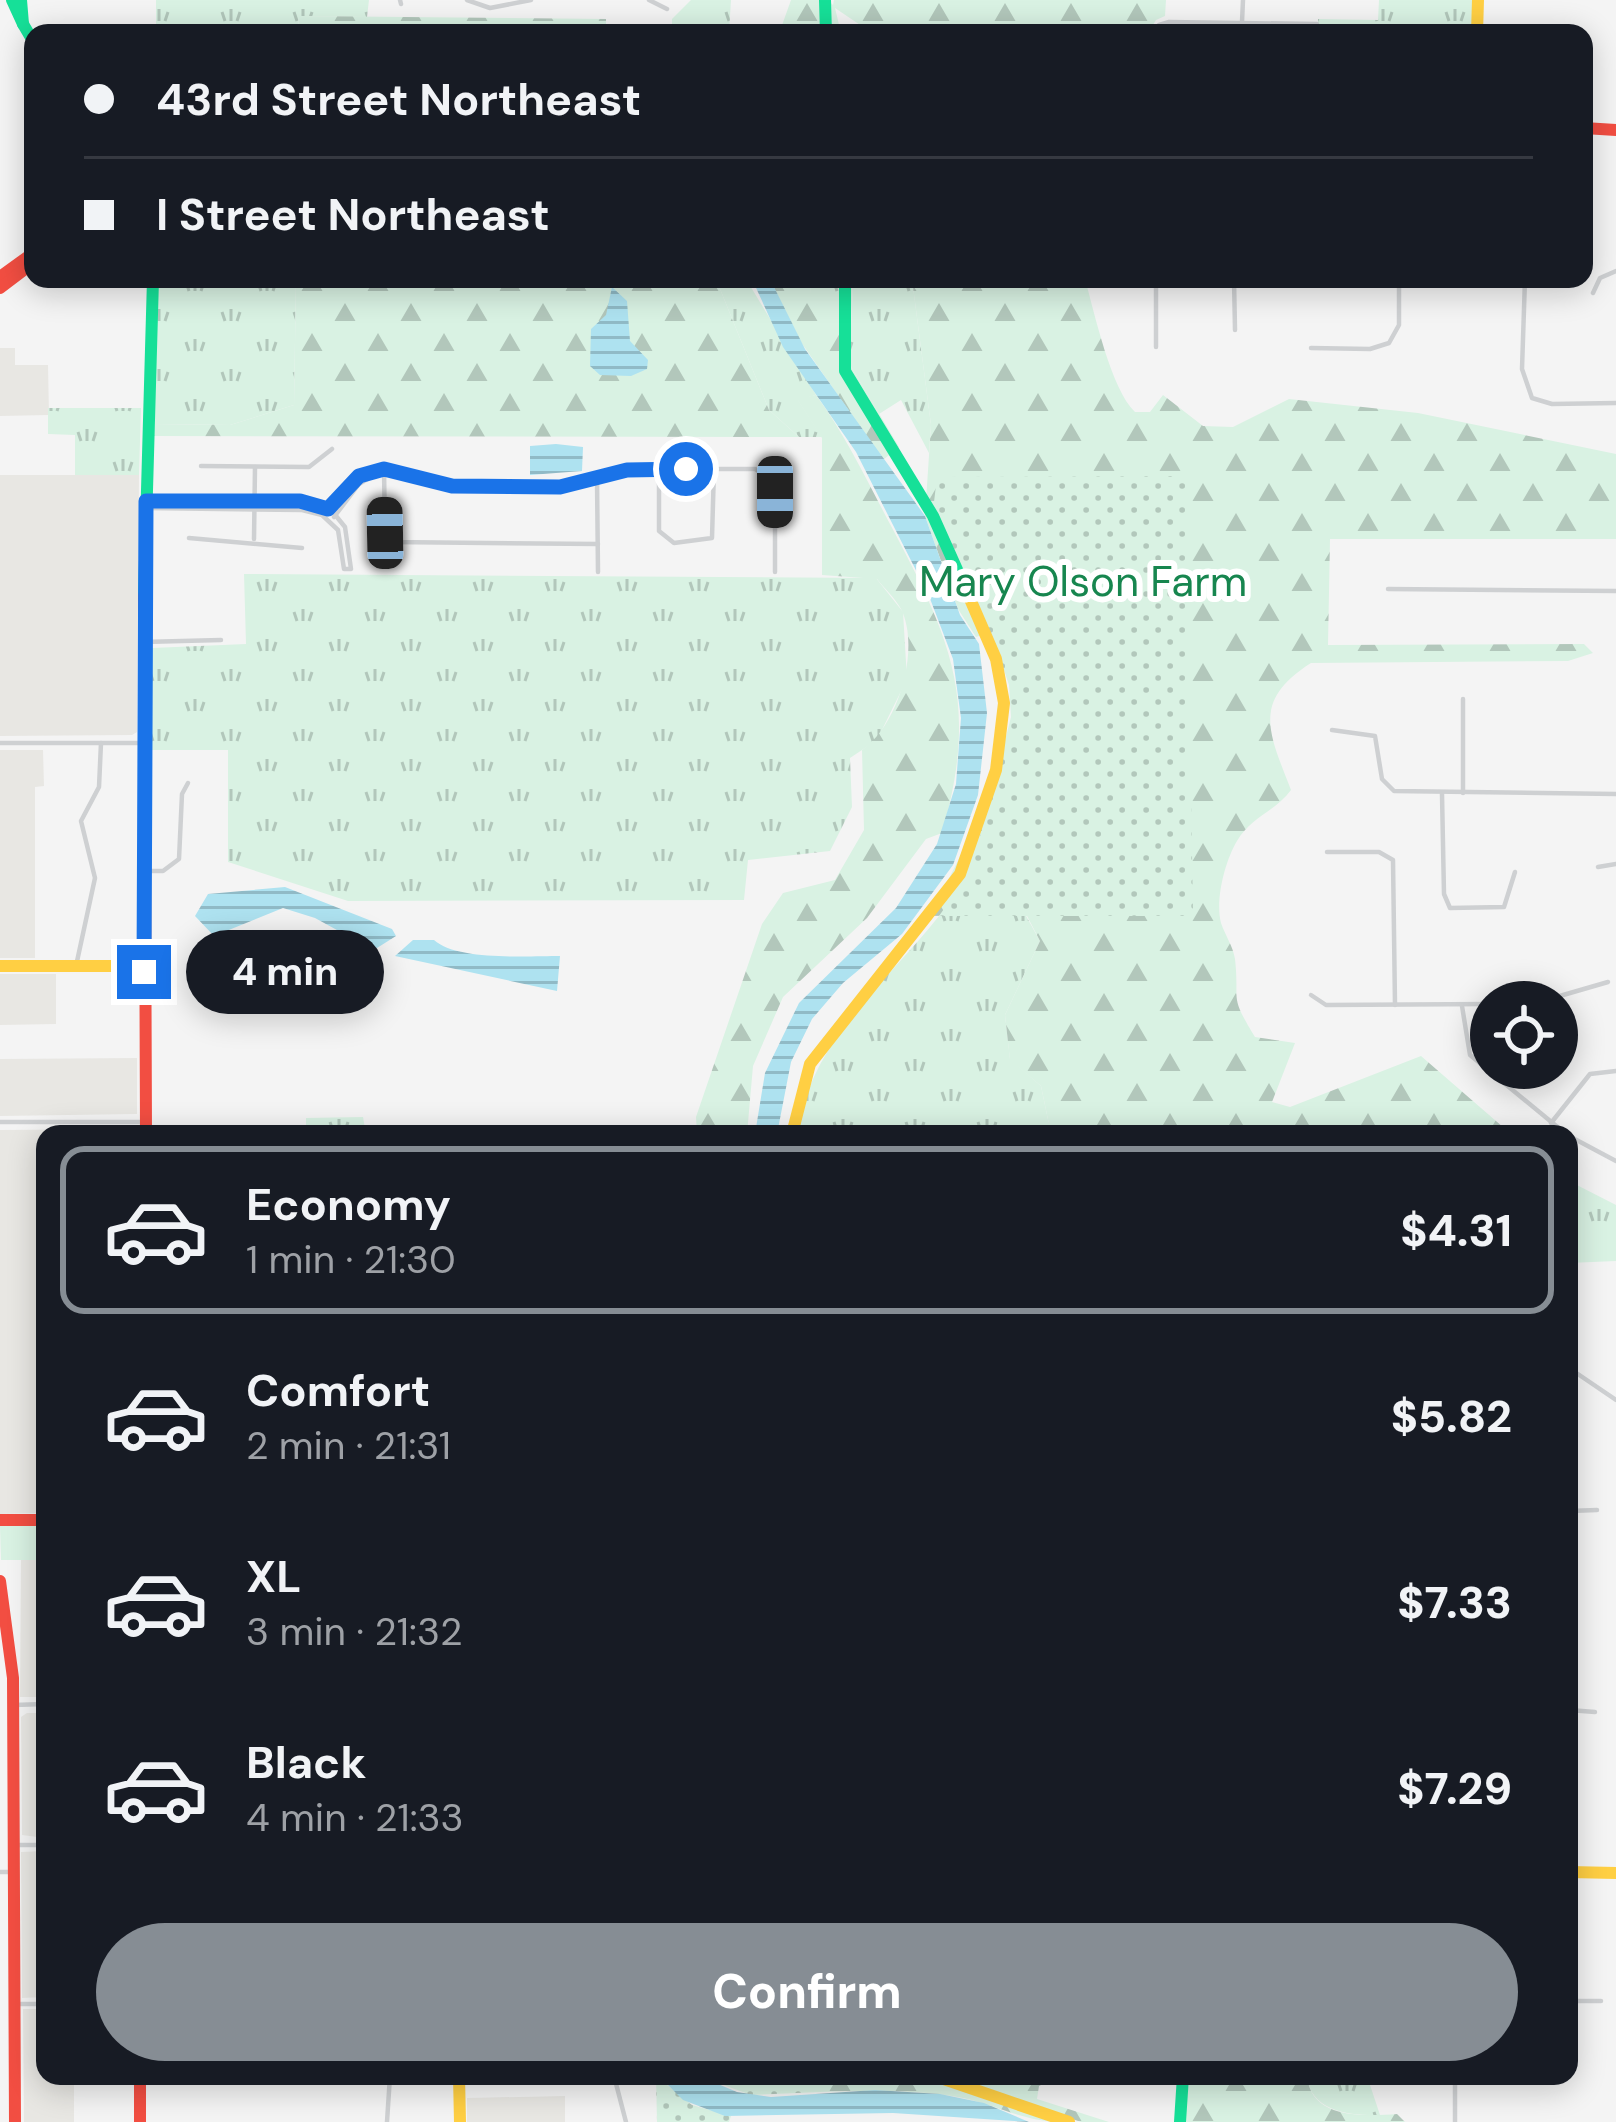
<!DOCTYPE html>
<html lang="en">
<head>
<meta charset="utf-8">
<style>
	:root { --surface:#171b24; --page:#242831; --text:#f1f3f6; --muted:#9ea1a6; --line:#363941; --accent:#868d94 }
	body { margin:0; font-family:"DM Sans",sans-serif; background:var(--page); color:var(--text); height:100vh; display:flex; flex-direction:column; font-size:45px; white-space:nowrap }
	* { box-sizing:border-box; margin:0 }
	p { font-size:39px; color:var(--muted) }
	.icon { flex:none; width:66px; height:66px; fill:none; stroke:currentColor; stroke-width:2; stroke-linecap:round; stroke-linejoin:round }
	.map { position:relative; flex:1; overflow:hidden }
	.side { position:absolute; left:36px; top:1125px; width:1542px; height:960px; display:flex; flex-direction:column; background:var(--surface); border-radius:24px; box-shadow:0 6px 30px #0003 }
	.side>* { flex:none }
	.hud { position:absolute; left:24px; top:24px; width:1569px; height:264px; border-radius:24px; box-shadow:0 6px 30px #0003; display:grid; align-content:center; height:264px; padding:0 60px; background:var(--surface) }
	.tools { position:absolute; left:1470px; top:981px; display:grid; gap:24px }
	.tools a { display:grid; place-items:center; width:108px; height:108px; border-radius:50%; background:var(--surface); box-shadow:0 6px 30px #0003; font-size:60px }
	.end { position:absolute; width:54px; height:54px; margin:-27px; border:15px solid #1a73e8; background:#fff; box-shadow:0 0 0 6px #fff }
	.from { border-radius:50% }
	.bubble { position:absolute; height:84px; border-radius:42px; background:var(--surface); box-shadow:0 6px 30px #0003; font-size:39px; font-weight:800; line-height:84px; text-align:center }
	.car { position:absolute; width:36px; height:72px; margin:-36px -18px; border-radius:15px; box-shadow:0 0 9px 3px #0007; background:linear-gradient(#222 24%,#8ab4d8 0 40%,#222 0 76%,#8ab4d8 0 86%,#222 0) }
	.hud b { display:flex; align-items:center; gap:42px; height:114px; font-size:45px }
	.hud b+b { border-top:3px solid var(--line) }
	.hud i { width:30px; height:30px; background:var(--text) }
	ul { padding:21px 0 0; list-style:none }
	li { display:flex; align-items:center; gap:36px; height:168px; margin:0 24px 18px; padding:0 36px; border:6px solid transparent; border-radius:24px }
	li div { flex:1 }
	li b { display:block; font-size:45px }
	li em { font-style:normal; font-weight:800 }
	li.on { border-color:var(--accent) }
	li>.icon { width:108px; height:108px; stroke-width:1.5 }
	.button { display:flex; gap:24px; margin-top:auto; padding:24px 60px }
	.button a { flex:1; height:138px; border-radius:72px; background:var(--accent); color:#fff; font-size:48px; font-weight:800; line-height:138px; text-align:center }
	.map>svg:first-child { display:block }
	.commercial { fill:#e8e7e3 }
	.grass { fill:url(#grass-tufts) }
	.forest { fill:url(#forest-firs) }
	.park { fill:url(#park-dots) }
	.water { fill:url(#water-rules) }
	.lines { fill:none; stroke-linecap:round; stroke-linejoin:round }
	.street { stroke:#ced0d2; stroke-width:4.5 }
	.fast { stroke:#16e098; stroke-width:12 }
	.slow { stroke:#ffcf43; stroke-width:12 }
	.jam { stroke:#f24e42; stroke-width:12 }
	.route { stroke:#1a73e8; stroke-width:15 }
	.labels { text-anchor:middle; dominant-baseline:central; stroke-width:12; stroke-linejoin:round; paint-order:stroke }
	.park-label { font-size:42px; fill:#17864f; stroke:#fff }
</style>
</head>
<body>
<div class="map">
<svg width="1616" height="2122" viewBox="0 0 1616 2122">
	<defs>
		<pattern id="grass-tufts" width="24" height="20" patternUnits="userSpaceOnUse" patternTransform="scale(3)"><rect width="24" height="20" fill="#d9f2e3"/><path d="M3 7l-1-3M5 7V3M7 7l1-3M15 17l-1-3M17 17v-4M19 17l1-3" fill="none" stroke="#b2c7bb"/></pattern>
		<pattern id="forest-firs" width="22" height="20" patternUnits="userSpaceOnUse" patternTransform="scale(3)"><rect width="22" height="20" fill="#d9f2e3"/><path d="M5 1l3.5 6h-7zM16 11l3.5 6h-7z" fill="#b2c7bb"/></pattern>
		<pattern id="park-dots" width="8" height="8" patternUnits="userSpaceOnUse" patternTransform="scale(3)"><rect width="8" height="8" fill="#d9f2e3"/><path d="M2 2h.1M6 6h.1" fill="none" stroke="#b2c7bb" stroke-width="1.8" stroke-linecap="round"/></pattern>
		<pattern id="water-rules" width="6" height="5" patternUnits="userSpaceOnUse" patternTransform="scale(3)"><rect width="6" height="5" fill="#aee2f0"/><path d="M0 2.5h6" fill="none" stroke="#90bac6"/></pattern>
	</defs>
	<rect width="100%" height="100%" fill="#f4f4f4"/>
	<g class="commercial">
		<polygon points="0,348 15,348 15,365 48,365 49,415 0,416"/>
		<polygon points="0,475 139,475 137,732 132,735 0,736"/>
		<polygon points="0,750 43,750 44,786 35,787 35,958 0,958"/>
		<polygon points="0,974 56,974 56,1024 0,1025"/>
		<polygon points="137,1058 137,1114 0,1116 0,1059"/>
		<polygon points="136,1129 138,1134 45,1134 45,1513 0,1514 0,1130"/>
		<polygon points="21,1560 45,1560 45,1697 20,1697"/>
		<polygon points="27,1713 45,1713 45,1838 22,1835 21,1717"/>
		<polygon points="45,1851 45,1997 22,1998 21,1852"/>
		<polygon points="23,2009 45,2009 45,2076 74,2076 74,2122 24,2122"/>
		<polygon points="565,2096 565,2122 467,2122 467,2098"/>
	</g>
	<g class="grass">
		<polygon points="156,0 369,0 367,17 299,16 298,33 156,33"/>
		<polygon points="691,0 731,0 729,33 672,33 672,19"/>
		<polygon points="1379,0 1473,0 1473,30 1318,29 1318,19 1378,20"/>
		<polygon points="155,279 296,279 294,405 230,425 155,424"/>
		<polygon points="716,279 746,279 816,395 798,400 822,437 799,437 769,410"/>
		<polygon points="811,279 912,279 931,425 929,453 901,400 879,414 849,363 853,287 809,308"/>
		<polygon points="48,408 141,408 139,475 75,475 75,435 48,434"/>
		<polygon points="244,574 876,578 903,612 907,679 877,740 850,758 852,807 830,851 748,860 744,900 348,901 228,862 228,750 152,750 152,648 246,644"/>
		<path d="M1025,914L1040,941L1005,1015L1010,1059L1041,1086L1051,1134H799C805,1047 887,982 939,916Z"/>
		<polygon points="363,1117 366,1134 306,1134 306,1118"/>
		<polygon points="1569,1181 1616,1205 1616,1261 1569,1263"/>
		<polygon points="0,1526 45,1526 45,1560 1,1560"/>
		<path d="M1307,2076H1367L1380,2115C1352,2116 1310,2112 1307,2076Z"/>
	</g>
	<g class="forest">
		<polygon points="791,0 828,0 833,5 834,0 1166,0 1165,16 1156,20 1148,33 872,33 835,8 841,33 767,33 781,28"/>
		<polygon points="299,16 606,19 606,33 298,33"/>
		<polygon points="296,279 716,279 769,410 799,437 153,436 155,424 230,425 294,405"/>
		<polygon points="770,279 811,279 810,307 853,286 849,363 899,447 883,460 796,335"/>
		<path d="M912,279H1085C1095,315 1111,389 1135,412H1150L1163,395L1203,426L1233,427L1289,399L1418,413L1616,454V539H1330L1328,645L1584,644L1593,653L1568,661L1311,663C1251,701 1269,733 1291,790C1276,811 1251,817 1237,841C1225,861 1215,900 1221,923C1225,935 1233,946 1235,959C1240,1004 1228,993 1255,1037L1295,1043L1272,1102L1290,1107L1421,1056L1511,1134H1051L1041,1086L1010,1060L1005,1015L1040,941L1026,914L930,916L981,815L1001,745L1040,750L1005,627L976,637L958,609L925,516L931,425Z"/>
		<path d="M816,395C846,436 866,479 890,524C951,639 980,701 942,833L926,839L867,918L783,997L753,1066L747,1134H697L696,1117L762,924L783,893L835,880L864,830L862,750C898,726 921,649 901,609C895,598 884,588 877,579L822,575V438L797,399Z"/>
		<path d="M820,2076H935L1063,2122C1025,2122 999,2106 963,2098C916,2089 867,2091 820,2092Z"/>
		<polygon points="982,2076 1059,2076 1039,2086 1037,2099 1109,2122 1081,2122 980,2088"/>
		<path d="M1187,2076H1307C1311,2120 1365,2116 1397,2114L1405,2122H1184Z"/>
	</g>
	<g class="park">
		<polygon points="1186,476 1193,916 939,916 972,869 1011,717 1009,685 997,649 934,502 937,477"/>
		<polygon points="656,2076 692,2105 731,2116 729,2122 657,2122"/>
		<polygon points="699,2076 820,2076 820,2092 751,2095"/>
	</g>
	<g class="water">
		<polygon points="752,279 770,279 805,349 925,516 960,615 979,644 987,713 978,795 953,865 902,934 843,983 812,1019 791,1062 777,1134 755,1134 765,1073 799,1003 896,908 937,844 956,784 961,718 953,659 929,596 856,452 783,347"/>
		<polygon points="612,287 627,301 630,341 648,360 647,369 631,376 600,375 590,366 591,329 606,315"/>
		<polygon points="556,444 583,447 582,471 530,475 530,446"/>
		<polygon points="285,887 392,929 396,936 377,948 368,947 315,918 283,908 214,936 195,916 208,894"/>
		<path d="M413,940H434C457,961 528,956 560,956L557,991L395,956Z"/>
		<polygon points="659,2076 699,2076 737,2092 771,2097 875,2090 940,2094 984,2103 1029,2122 893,2113 725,2116 683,2100"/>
	</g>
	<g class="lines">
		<g class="street">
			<polyline points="400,0 401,4"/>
			<polyline points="467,0 490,8 531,0"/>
			<polyline points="649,0 667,9"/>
			<polyline points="1242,22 1243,0"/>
			<polyline points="1477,26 1567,29"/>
			<polyline points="1157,33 1159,25 1169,22 1317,24"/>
			<polyline points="1156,279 1156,347"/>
			<polyline points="1234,279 1235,330"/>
			<polyline points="1525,279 1522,369 1532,398 1552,404 1616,403"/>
			<polyline points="1593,293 1600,278 1616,271"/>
			<polyline points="1311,348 1370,349 1389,343 1399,325 1399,279"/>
			<polyline points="201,466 309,467 332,449"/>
			<polyline points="659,469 659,531 674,543 712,538 714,469"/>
			<polyline points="597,479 598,572"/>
			<polyline points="145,501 308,502 332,511 345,527 351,569 344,569 338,530 322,515 302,510 146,508"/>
			<polyline points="327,511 359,476 384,469 359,484 334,517"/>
			<polyline points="189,538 302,548"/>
			<polyline points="254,539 255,467"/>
			<polyline points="598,544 391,542 385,533 384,469 464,487 560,487 639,469 755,469 770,477 775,488 775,572"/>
			<polyline points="1388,589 1616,591"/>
			<polyline points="143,642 221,640"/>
			<polyline points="1332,730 1375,736 1382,779 1394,791 1616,794"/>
			<polyline points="0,743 143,743"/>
			<polyline points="1463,793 1463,699"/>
			<polyline points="1442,794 1444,894 1450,908 1504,907 1515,872"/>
			<polyline points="1327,852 1379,852 1393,860 1395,1005"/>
			<polyline points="1598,867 1616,864"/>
			<polyline points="144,871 163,871 179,859 182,794 188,783"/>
			<polyline points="76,966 95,878 81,821 99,787 101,743"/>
			<polyline points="1311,995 1326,1005 1491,1004"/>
			<polyline points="1539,1002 1608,982"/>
			<polyline points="1462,1006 1470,1055 1566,1134"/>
			<polyline points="0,1122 144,1122"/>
			<polyline points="1551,1123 1590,1074 1616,1071"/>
			<polyline points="1569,1136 1616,1161"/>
			<polyline points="1569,1368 1616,1400"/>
			<polyline points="1569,1454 1570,1454"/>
			<polyline points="1569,1511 1597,1510"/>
			<polyline points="14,1705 45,1704"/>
			<polyline points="1569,1710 1595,1712"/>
			<polyline points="15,1845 45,1845"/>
			<polyline points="0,1872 14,1872"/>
			<polyline points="1569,2001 1601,2001"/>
			<polyline points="15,2004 45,2004"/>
			<polyline points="614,2076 626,2122"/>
			<polyline points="1455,2076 1455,2122"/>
			<polyline points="387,2122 390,2076"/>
		</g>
		<g class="fast">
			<polyline points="12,0 23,24 21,0"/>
			<polyline points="825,0 826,33"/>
			<polyline points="23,24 33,41"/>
			<polyline points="845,279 845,371 933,516 967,592"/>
			<polyline points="144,596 153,279"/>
			<polyline points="1180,2122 1183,2076"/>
		</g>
		<g class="slow">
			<polyline points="1477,33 1478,0"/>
			<polyline points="0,966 144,966"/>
			<polyline points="792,1134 810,1064 960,874 996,770 1004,703 996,659 967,592"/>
			<polyline points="1569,1872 1616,1873"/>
			<polyline points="459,2076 460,2122"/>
			<polyline points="935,2076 1069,2122"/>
		</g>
		<g class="jam">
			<polyline points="1584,128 1616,130"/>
			<polyline points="0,277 33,253"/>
			<polyline points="0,288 33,263"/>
			<polyline points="144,596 146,1134"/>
			<polyline points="0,1520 45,1520"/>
			<polyline points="0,1581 13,1678 15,2122"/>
			<polyline points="140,2076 140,2122"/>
		</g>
	</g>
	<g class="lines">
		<polyline class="route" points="144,972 146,501 300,501 328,509 359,476 384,469 452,486 560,487 627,470 686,469"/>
	</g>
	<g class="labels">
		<g class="park-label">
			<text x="1083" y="581">Mary Olson Farm</text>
		</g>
	</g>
</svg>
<div class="tools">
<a><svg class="icon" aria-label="locate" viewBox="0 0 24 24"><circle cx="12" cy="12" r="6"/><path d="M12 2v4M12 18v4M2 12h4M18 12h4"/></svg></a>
</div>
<i class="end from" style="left:686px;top:469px"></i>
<i class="end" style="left:144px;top:972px"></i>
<div class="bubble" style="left:186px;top:930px;width:198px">4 min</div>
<i class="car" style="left:775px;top:492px;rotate:180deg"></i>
<i class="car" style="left:385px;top:533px;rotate:359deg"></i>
<div class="hud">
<b><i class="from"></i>43rd Street Northeast</b>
<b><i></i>I Street Northeast</b>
</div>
<section class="side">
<ul>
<li class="on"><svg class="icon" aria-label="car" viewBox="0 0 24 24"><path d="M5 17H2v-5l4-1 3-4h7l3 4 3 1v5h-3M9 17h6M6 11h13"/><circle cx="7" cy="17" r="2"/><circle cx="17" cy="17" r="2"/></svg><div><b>Economy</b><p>1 min · 21:30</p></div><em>$4.31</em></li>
<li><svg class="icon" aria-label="car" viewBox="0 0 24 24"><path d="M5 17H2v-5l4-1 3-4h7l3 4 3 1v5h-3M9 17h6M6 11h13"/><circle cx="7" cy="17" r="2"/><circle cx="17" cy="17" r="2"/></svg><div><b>Comfort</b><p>2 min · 21:31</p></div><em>$5.82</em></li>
<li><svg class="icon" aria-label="car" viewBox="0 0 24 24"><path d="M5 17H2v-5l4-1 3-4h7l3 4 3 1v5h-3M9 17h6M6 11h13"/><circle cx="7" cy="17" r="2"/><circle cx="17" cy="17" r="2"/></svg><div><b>XL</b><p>3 min · 21:32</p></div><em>$7.33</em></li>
<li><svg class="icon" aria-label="car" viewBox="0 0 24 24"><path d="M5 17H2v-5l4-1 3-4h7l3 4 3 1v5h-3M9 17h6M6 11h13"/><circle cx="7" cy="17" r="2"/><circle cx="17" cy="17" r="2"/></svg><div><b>Black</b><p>4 min · 21:33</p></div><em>$7.29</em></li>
</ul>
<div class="button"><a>Confirm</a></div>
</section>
</div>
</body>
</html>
